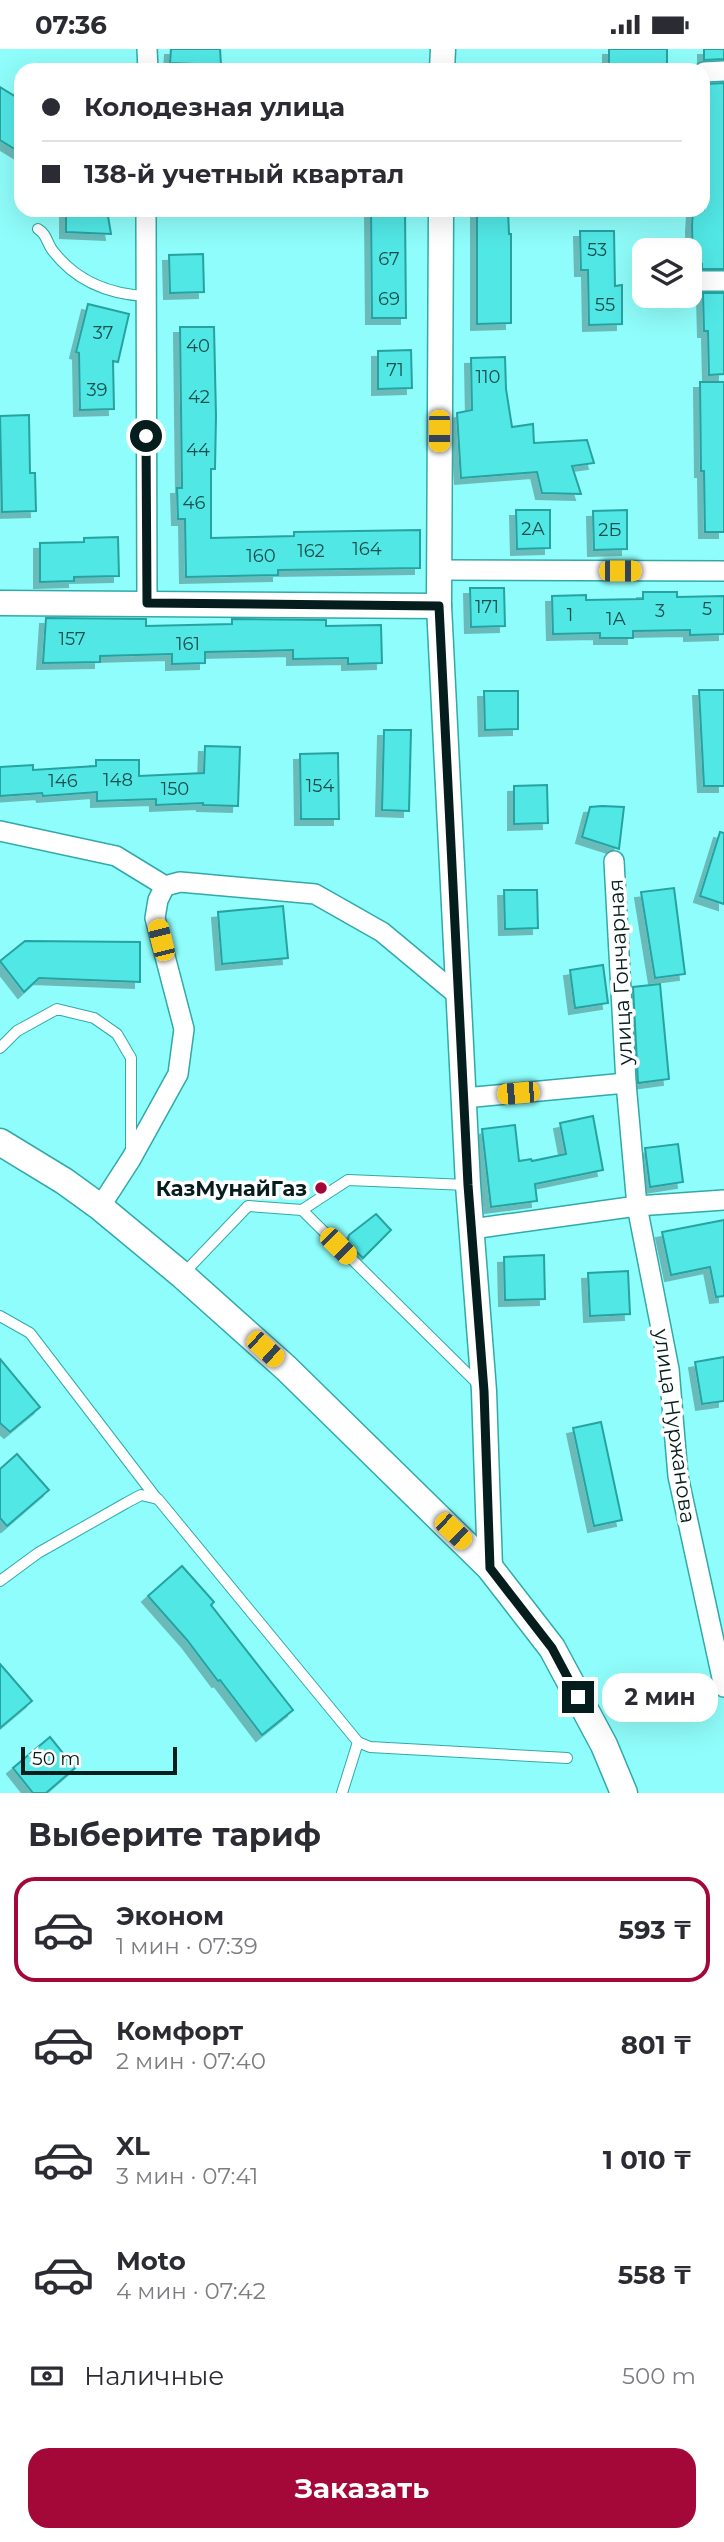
<!DOCTYPE html>
<html lang="ru">
<head>
<meta charset="utf-8">
<style>
	:root { --surface:#fff; --page:#f2f2f3; --text:#2b2b33; --muted:#7c7c81; --line:#e1e1e2; --accent:#a40838 }
	body { margin:0; font-family:Montserrat,sans-serif; background:var(--page); color:var(--text); height:100vh; display:flex; flex-direction:column; font-size:26px; white-space:nowrap }
	* { box-sizing:border-box; margin:0 }
	p { font-size:23px; color:var(--muted) }
	.icon { flex:none; width:38px; height:38px; fill:none; stroke:currentColor; stroke-width:2; stroke-linecap:round; stroke-linejoin:round }
	.map { position:relative; height:1744px; overflow:hidden }
	.details { display:flex; flex-direction:column; background:var(--surface); flex:1 }
	.details>* { flex:none }
	.banner { position:absolute; left:14px; top:14px; width:696px; height:154px; border-radius:21px; box-shadow:0 7px 28px #0002; display:grid; align-content:center; height:154px; padding:0 28px; background:var(--surface) }
	.fabs { position:absolute; left:632px; top:189px; display:grid; gap:14px }
	.fabs a { display:grid; place-items:center; width:70px; height:70px; border-radius:14px; background:var(--surface); box-shadow:0 7px 28px #0002; font-size:35px }
	.scale { position:absolute; left:21px; bottom:18px; width:156px; box-sizing:border-box; padding-left:7px; border:4px solid #051e1d; border-top:0; font-size:19px; line-height:24px; white-space:nowrap; color:#051e1d; -webkit-text-stroke:5px #fff; paint-order:stroke }
	.end { position:absolute; width:32px; height:32px; margin:-16px; border:9px solid #051e1d; background:#fff; box-shadow:0 0 0 4px #fff }
	.from { border-radius:50% }
	.bubble { position:absolute; height:49px; border-radius:21px; background:var(--surface); box-shadow:0 7px 28px #0002; font-size:23px; font-weight:700; line-height:49px; text-align:center }
	.car { position:absolute; width:21px; height:42px; margin:-21px -10px; border-radius:9px; box-shadow:0 0 5px 2px #0007; background:linear-gradient(#f5c518 24%,#345 0 40%,#f5c518 0 76%,#345 0 86%,#f5c518 0) }
	.banner b { display:flex; align-items:center; gap:24px; height:66px; font-size:26px }
	.banner b+b { border-top:2px solid var(--line) }
	.banner i { width:18px; height:18px; background:var(--text) }
	ul { padding:0; list-style:none }
	li { display:flex; align-items:center; gap:21px; height:105px; margin:0 14px 10px; padding:0 14px; border:4px solid transparent; border-radius:21px }
	li div { flex:1 }
	li b { display:block; font-size:26px }
	li em { font-style:normal; font-weight:700 }
	li.on { border-color:var(--accent) }
	li>.icon { width:63px; height:63px; stroke-width:1.5 }
	h2 { padding:0 28px; font-size:32px; line-height:84px }
	.pay { display:flex; align-items:center; gap:18px; height:77px; padding:0 28px; font-size:26px }
	.pay p { margin-inline-start:auto }
	.button { display:flex; gap:14px; margin-top:auto; padding:14px 28px }
	.button a { flex:1; height:80px; border-radius:21px; background:var(--accent); color:#fff; font-size:28px; font-weight:700; line-height:80px; text-align:center }
	.status { display:flex; justify-content:space-between; align-items:center; height:49px; padding:0 35px; background:var(--surface); direction:ltr }
	.status svg { height:19px; fill:currentColor }
	.map>svg:first-child { display:block }
	.building { fill:#51e7e5; stroke:#27a2a1; stroke-width:2; filter:url(#shadow) }
	.lines { fill:none; stroke-linecap:round; stroke-linejoin:round }
	.service-casing { stroke:#32a9a8; stroke-width:12 }
	.minor-casing { stroke:#32a9a8; stroke-width:22 }
	.tertiary-casing { stroke:#32a9a8; stroke-width:27 }
	.secondary-casing { stroke:#32a9a8; stroke-width:29 }
	.service { stroke:#fff; stroke-width:10 }
	.minor { stroke:#fff; stroke-width:19 }
	.tertiary { stroke:#fff; stroke-width:24 }
	.secondary { stroke:#fff; stroke-width:26 }
	.route { stroke:#051e1d; stroke-width:9 }
	.poi-dot { fill:#a40838; stroke:#fff; stroke-width:2.5 }
	.labels { text-anchor:middle; dominant-baseline:central; stroke-width:7; stroke-linejoin:round; paint-order:stroke }
	.number-label { font-size:18px; fill:#18504f }
	.street-label { font-size:21px; fill:#051e1d; stroke:#fff }
	.poi-label { font-size:21px; font-weight:bold; fill:#051e1d; stroke:#fff; text-anchor:end }
</style>
</head>
<body>
<div class="status"><b>07:36</b><svg viewBox="0 0 49 12"><path d="M0 12V9h3v3zM5 12V6h3v6zM10 12V3h3v9zM15 12V0h3v12zM26 1h20v11H26zM47 4h2v5h-2z"/></svg></div>
<div class="map">
<svg width="724" height="1744" viewBox="0 0 724 1744">
	<defs>
		<filter id="shadow"><feDropShadow dx="-6" dy="6" stdDeviation="0" flood-color="#0004"/></filter>
	</defs>
	<rect width="100%" height="100%" fill="#8ffdfb"/>
	<g class="building">
		<polygon points="171,0 220,0 221,16 170,14"/>
		<polygon points="609,0 667,0 667,15 609,16"/>
		<polygon points="704,0 724,0 724,10 704,11"/>
		<polygon points="724,34 724,220 702,220 702,215 693,215 692,177 693,161 704,161 704,35"/>
		<polygon points="0,38 21,51 21,104 0,91"/>
		<polygon points="66,161 96,161 108,167 111,185 66,183"/>
		<polygon points="371,161 405,161 406,269 372,269"/>
		<polygon points="477,161 508,161 509,185 511,185 511,274 477,275"/>
		<polygon points="580,182 614,182 615,237 622,236 622,275 589,276 588,221 581,221"/>
		<polygon points="203,205 204,243 170,244 169,206"/>
		<polygon points="703,244 724,244 724,325 709,326 708,282 704,282"/>
		<polygon points="88,255 129,265 118,313 113,312 114,360 80,361 79,304 76,303"/>
		<polygon points="180,278 214,278 216,367 215,420 211,420 211,489 294,487 294,483 420,481 420,519 278,521 278,526 186,528 185,470 178,470 177,439 182,439"/>
		<polygon points="411,301 412,339 378,340 378,302"/>
		<polygon points="505,308 506,340 512,378 533,375 534,394 587,391 594,414 572,417 581,445 542,444 537,423 461,429 457,364 472,361 471,309"/>
		<polygon points="700,333 724,333 724,483 705,483 704,422 701,422"/>
		<polygon points="29,366 30,424 35,424 36,462 2,463 0,367"/>
		<polygon points="516,461 550,461 550,499 517,500"/>
		<polygon points="627,461 627,500 594,501 593,462"/>
		<polygon points="118,488 119,527 74,528 74,532 40,533 40,494 84,493 84,489"/>
		<polygon points="470,539 504,539 505,577 471,578"/>
		<polygon points="643,543 677,543 677,548 724,547 724,585 690,586 690,581 633,582 633,589 600,589 600,584 553,585 552,547 586,546 586,551 643,550"/>
		<polygon points="46,569 146,570 146,577 232,575 232,570 326,571 326,577 381,576 382,614 348,615 348,609 293,610 293,601 205,603 205,614 172,615 172,605 100,607 100,613 43,614"/>
		<polygon points="699,641 724,641 724,737 704,737"/>
		<polygon points="484,642 518,642 518,680 485,681"/>
		<polygon points="384,681 411,681 409,762 382,761"/>
		<polygon points="205,697 240,698 238,757 203,756 203,754 156,756 156,750 97,752 97,743 43,747 42,744 0,747 0,718 33,716 33,721 96,717 96,711 139,711 139,727 204,724"/>
		<polygon points="338,704 339,770 301,770 300,705"/>
		<polygon points="547,736 548,774 514,775 514,737"/>
		<polygon points="602,757 624,758 619,800 582,788 590,758"/>
		<polygon points="720,783 724,784 724,855 700,847"/>
		<polygon points="674,839 685,925 655,929 641,843"/>
		<polygon points="504,841 537,841 538,879 505,880"/>
		<polygon points="283,857 288,909 222,915 218,863"/>
		<polygon points="25,892 140,893 140,933 39,929 24,943 0,912"/>
		<polygon points="603,916 608,954 575,959 570,921"/>
		<polygon points="660,935 669,1030 638,1034 633,938"/>
		<polygon points="593,1067 603,1121 535,1135 537,1152 491,1158 482,1080 515,1076 519,1112 531,1110 532,1112 566,1105 560,1074"/>
		<polygon points="678,1095 683,1133 650,1138 645,1099"/>
		<polygon points="376,1165 391,1181 363,1209 347,1194 349,1186"/>
		<polygon points="724,1171 724,1247 716,1248 710,1218 671,1226 662,1183"/>
		<polygon points="544,1206 545,1250 505,1251 504,1208"/>
		<polygon points="628,1222 630,1265 590,1267 588,1224"/>
		<polygon points="724,1308 724,1352 702,1355 695,1313"/>
		<polygon points="0,1310 40,1358 10,1383 0,1374"/>
		<polygon points="601,1373 622,1471 594,1477 573,1379"/>
		<polygon points="17,1405 49,1441 7,1477 0,1469 0,1420"/>
		<polygon points="182,1517 214,1553 211,1556 293,1661 262,1686 220,1631 218,1632 187,1591 148,1547"/>
		<polygon points="0,1615 32,1652 0,1679"/>
		<polygon points="50,1688 75,1719 46,1744 33,1744 13,1719"/>
	</g>
	<g class="lines">
		<defs>
			<g id="service">
				<path d="M38,180C47,185 47,195 53,202C76,232 109,245 145,247"/>
				<polyline points="0,999 17,982 57,960 94,969 117,985 131,1009 131,1103"/>
				<polyline points="302,1161 479,1336"/>
				<polyline points="184,1224 248,1157 302,1161 348,1131 467,1136"/>
				<polyline points="0,1267 30,1284 157,1450"/>
				<polyline points="0,1532 38,1504 126,1454 141,1446 158,1450 358,1693 370,1698 567,1709"/>
				<polyline points="342,1744 358,1693"/>
			</g>
			<g id="minor">
				<polyline points="147,0 148,21"/>
				<polyline points="704,23 724,22"/>
				<polyline points="146,161 147,554"/>
				<polyline points="690,232 724,232"/>
				<polyline points="438,521 724,522"/>
				<polyline points="0,782 116,807 165,837"/>
				<polyline points="614,812 626,1034 637,1157 669,1320 678,1427 724,1638"/>
				<polyline points="464,1049 626,1034"/>
				<polyline points="100,1158 131,1110 178,1025 184,980 155,869 158,851 165,837 180,833 315,845 382,883 460,948"/>
				<polyline points="472,1180 637,1157 724,1151"/>
			</g>
			<g id="tertiary">
				<polyline points="442,21 443,0"/>
				<polyline points="441,161 439,557 468,1136 484,1342 490,1519"/>
				<polyline points="0,554 439,557"/>
			</g>
			<polyline id="secondary" points="0,1093 64,1132 100,1158 182,1226 286,1319 490,1519 552,1599 604,1696 624,1744"/>
		</defs>
		<use href="#service" class="service-casing"/>
		<use href="#minor" class="minor-casing"/>
		<use href="#tertiary" class="tertiary-casing"/>
		<use href="#secondary" class="secondary-casing"/>
		<use href="#service" class="service"/>
		<use href="#minor" class="minor"/>
		<use href="#tertiary" class="tertiary"/>
		<use href="#secondary" class="secondary"/>
	</g>
	<g class="lines">
		<polyline class="route" points="146,387 147,554 439,557 468,1136 484,1342 490,1519 552,1599 578,1648"/>
	</g>
	<circle class="poi-dot" cx="321" cy="1139" r="7"/>
	<g class="labels">
		<g class="number-label">
			<text x="597" y="201">53</text>
			<text x="389" y="210">67</text>
			<text x="389" y="250">69</text>
			<text x="605" y="256">55</text>
			<text x="103" y="284">37</text>
			<text x="198" y="297">40</text>
			<text x="395" y="321">71</text>
			<text x="488" y="328">110</text>
			<text x="97" y="341">39</text>
			<text x="199" y="348">42</text>
			<text x="198" y="401">44</text>
			<text x="194" y="454">46</text>
			<text x="533" y="480">2А</text>
			<text x="610" y="481">2Б</text>
			<text x="367" y="500">164</text>
			<text x="311" y="502">162</text>
			<text x="261" y="507">160</text>
			<text x="487" y="558">171</text>
			<text x="707" y="560">5</text>
			<text x="660" y="562">3</text>
			<text x="570" y="566">1</text>
			<text x="616" y="570">1А</text>
			<text x="72" y="590">157</text>
			<text x="188" y="595">161</text>
			<text x="118" y="731">148</text>
			<text x="63" y="732">146</text>
			<text x="320" y="737">154</text>
			<text x="175" y="740">150</text>
		</g>
		<g class="street-label">
			<text transform="translate(620 923) rotate(-93)">улица Гончарная</text>
			<text transform="translate(675 1377) rotate(82)">улица Нуржанова</text>
		</g>
		<g class="poi-label">
			<text x="307" y="1139">КазМунайГаз</text>
		</g>
	</g>
</svg>
<div class="fabs">
<a><svg class="icon" aria-label="layers" viewBox="0 0 24 24"><path d="M12 4l9 5-9 5-9-5zM3 14l9 5 9-5"/></svg></a>
</div>
<div class="scale">50 m</div>
<i class="end from" style="left:146px;top:387px"></i>
<i class="end" style="left:578px;top:1648px"></i>
<div class="bubble" style="left:602px;top:1624px;width:116px">2 мин</div>
<i class="car" style="left:439px;top:382px;rotate:180deg"></i>
<i class="car" style="left:620px;top:522px;rotate:90deg"></i>
<i class="car" style="left:161px;top:891px;rotate:346deg"></i>
<i class="car" style="left:518px;top:1044px;rotate:265deg"></i>
<i class="car" style="left:338px;top:1197px;rotate:135deg"></i>
<i class="car" style="left:265px;top:1300px;rotate:132deg"></i>
<i class="car" style="left:453px;top:1482px;rotate:134deg"></i>
<div class="banner">
<b><i class="from"></i>Колодезная улица</b>
<b><i></i>138-й учетный квартал</b>
</div>
</div>
<section class="details">
<h2>Выберите тариф</h2>
<ul>
<li class="on"><svg class="icon" aria-label="car" viewBox="0 0 24 24"><path d="M5 17H2v-5l4-1 3-4h7l3 4 3 1v5h-3M9 17h6M6 11h13"/><circle cx="7" cy="17" r="2"/><circle cx="17" cy="17" r="2"/></svg><div><b>Эконом</b><p>1 мин · 07:39</p></div><em>593 ₸</em></li>
<li><svg class="icon" aria-label="car" viewBox="0 0 24 24"><path d="M5 17H2v-5l4-1 3-4h7l3 4 3 1v5h-3M9 17h6M6 11h13"/><circle cx="7" cy="17" r="2"/><circle cx="17" cy="17" r="2"/></svg><div><b>Комфорт</b><p>2 мин · 07:40</p></div><em>801 ₸</em></li>
<li><svg class="icon" aria-label="car" viewBox="0 0 24 24"><path d="M5 17H2v-5l4-1 3-4h7l3 4 3 1v5h-3M9 17h6M6 11h13"/><circle cx="7" cy="17" r="2"/><circle cx="17" cy="17" r="2"/></svg><div><b>XL</b><p>3 мин · 07:41</p></div><em>1 010 ₸</em></li>
<li><svg class="icon" aria-label="car" viewBox="0 0 24 24"><path d="M5 17H2v-5l4-1 3-4h7l3 4 3 1v5h-3M9 17h6M6 11h13"/><circle cx="7" cy="17" r="2"/><circle cx="17" cy="17" r="2"/></svg><div><b>Moto</b><p>4 мин · 07:42</p></div><em>558 ₸</em></li>
</ul>
<div class="pay"><svg class="icon" aria-label="cash" viewBox="0 0 24 24"><path d="M3 7h18v10H3z"/><circle cx="12" cy="12" r="2"/></svg>Наличные<p>500 m</p></div>
<div class="button"><a>Заказать</a></div>
</section>
</body>
</html>
